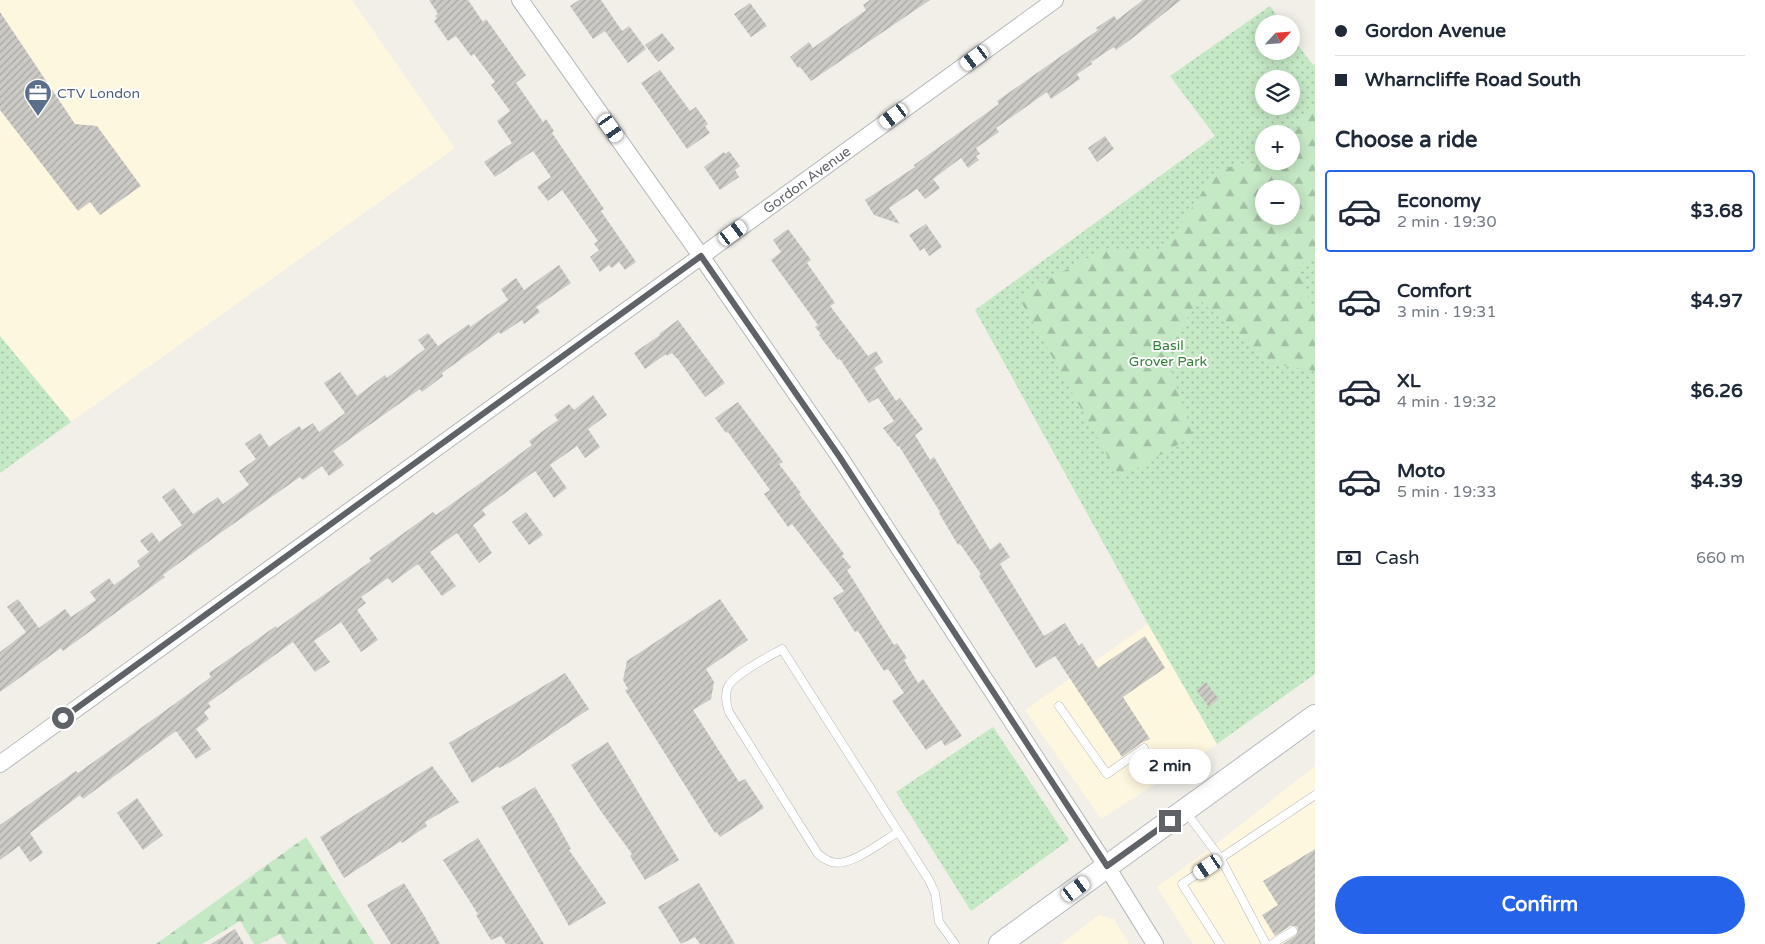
<!DOCTYPE html>
<html lang="en">
<head>
<meta charset="utf-8">
<style>
	:root { --surface:#fff; --page:#f2f2f3; --text:#1f2937; --muted:#747a83; --line:#e0e1e3; --accent:#2563eb }
	body { margin:0; font-family:"Varela Round",sans-serif; background:var(--page); color:var(--text); height:100vh; display:flex; flex-direction:column; font-size:19px; white-space:nowrap }
	* { box-sizing:border-box; margin:0 }
	p { font-size:16px; color:var(--muted) }
	.icon { flex:none; width:28px; height:28px; fill:none; stroke:currentColor; stroke-width:2; stroke-linecap:round; stroke-linejoin:round }
	.map { position:relative; flex:1; overflow:hidden }
	.sheet { display:flex; flex-direction:column; background:var(--surface); width:450px }
	.sheet>* { flex:none }
	.hud { display:grid; align-content:center; height:110px; padding:0 20px; background:var(--surface) }
	.needle { width:32px; rotate:64deg }
	.controls { position:absolute; left:1255px; top:15px; display:grid; gap:10px }
	.controls a { display:grid; place-items:center; width:45px; height:45px; border-radius:50%; background:var(--surface); box-shadow:0 2px 12px #0003; font-size:25px }
	.end { position:absolute; width:22px; height:22px; margin:-11px; border:6px solid #5f6368; background:#fff; box-shadow:0 0 0 2px #fff }
	.from { border-radius:50% }
	.bubble { position:absolute; height:35px; border-radius:18px; background:var(--surface); box-shadow:0 2px 12px #0003; font-size:16px; font-weight:700; line-height:35px; text-align:center }
	.car { position:absolute; width:15px; height:30px; margin:-15px -8px; border-radius:6px; box-shadow:0 0 4px 1px #0007; background:linear-gradient(#fff 24%,#345 0 40%,#fff 0 76%,#345 0 86%,#fff 0) }
	.hud b { display:flex; align-items:center; gap:18px; height:48px; font-size:19px }
	.hud b+b { border-top:1px solid var(--line) }
	.hud i { width:12px; height:12px; background:var(--text) }
	ul { padding:0; list-style:none }
	li { display:flex; align-items:center; gap:15px; height:82px; margin:0 10px 8px; padding:0 10px; border:2px solid transparent; border-radius:5px }
	li div { flex:1 }
	li b { display:block; font-size:19px }
	li em { font-style:normal; font-weight:700 }
	li.on { border-color:var(--accent) }
	li>.icon { width:45px; height:45px; stroke-width:1.5 }
	h2 { padding:0 20px; font-size:22px; line-height:60px }
	.pay { display:flex; align-items:center; gap:12px; height:55px; padding:0 20px; font-size:19px }
	.pay p { margin-inline-start:auto }
	.primary-button { display:flex; gap:10px; margin-top:auto; padding:10px 20px }
	.primary-button a { flex:1; height:58px; border-radius:30px; background:var(--accent); color:#fff; font-size:20px; font-weight:700; line-height:58px; text-align:center }
	main { display:flex; flex:1; min-height:0 }
	.map>svg:first-child { display:block }
	.commercial { fill:#fef7e0 }
	.grass { fill:url(#grass-dots); fill-rule:evenodd }
	.forest { fill:url(#forest-firs); fill-rule:evenodd }
	.building { fill:url(#building-hatch) }
	.lines { fill:none; stroke-linecap:round; stroke-linejoin:round }
	.service-casing { stroke:#b5b8bc; stroke-width:9 }
	.minor-casing { stroke:#b5b8bc; stroke-width:18 }
	.secondary-casing { stroke:#b6babf; stroke-width:24 }
	.service { stroke:#fff; stroke-width:8 }
	.minor { stroke:#fff; stroke-width:16 }
	.secondary { stroke:#fff; stroke-width:22 }
	.route { stroke:#5f6368; stroke-width:6 }
	.labels { text-anchor:middle; dominant-baseline:central; stroke-width:4; stroke-linejoin:round; paint-order:stroke }
	.service-label { font-size:14px; fill:#4e5e75; stroke:#fff; text-anchor:start }
	.street-label { font-size:14px; fill:#5f6368; stroke:#fff }
	.park-label { font-size:14px; fill:#348238; stroke:#fff }
</style>
</head>
<body>
<main>
<div class="map">
<svg width="1315" height="944" viewBox="0 0 1315 944">
	<defs>
		<pattern id="grass-dots" width="8" height="8" patternUnits="userSpaceOnUse" patternTransform="scale(1.25)"><rect width="8" height="8" fill="#c5e8c5"/><path d="M2 2h.1M6 6h.1" fill="none" stroke="#a3c0a4" stroke-width="1.8" stroke-linecap="round"/></pattern>
		<pattern id="forest-firs" width="22" height="20" patternUnits="userSpaceOnUse" patternTransform="scale(1.25)"><rect width="22" height="20" fill="#c5e8c5"/><path d="M5 1l3.5 6h-7zM16 11l3.5 6h-7z" fill="#a3c0a4"/></pattern>
		<pattern id="building-hatch" width="6" height="6" patternUnits="userSpaceOnUse" patternTransform="scale(1.25)"><rect width="6" height="6" fill="#cccac5"/><path d="M-1 1l2-2M0 6l6-6M5 7l2-2" fill="none" stroke="#a9a8a4"/></pattern>
	</defs>
	<rect width="100%" height="100%" fill="#f1efe8"/>
	<g class="commercial">
		<polygon points="0,0 352,0 455,148 71,422 0,336"/>
		<polygon points="1148,624 1217,744 1101,819 1025,710"/>
		<polygon points="1315,766 1315,944 1193,944 1157,887 1211,848"/>
		<polygon points="1099,915 1114,919 1129,944 1061,944"/>
	</g>
	<g class="grass">
		<path d="M1270,6L1283,24H1264V51H1291V36L1313,65L1315,64V674L1217,744L1148,624L975,310L1215,136L1170,76ZM1264,79H1291V106H1264ZM1264,134H1291V161H1264ZM1264,189H1291V216H1264Z"/>
		<polygon points="0,336 71,422 0,473"/>
		<polygon points="993,727 1069,840 971,911 896,792"/>
	</g>
	<g class="forest">
		<path d="M1315,105V258L1298,266L1315,317V371L1268,363L1200,300L1165,351L1193,436L1120,478L1018,296L1106,248L1162,252L1218,169L1265,161H1291V136ZM1264,189H1291V216H1264Z"/>
		<polygon points="306,837 374,944 287,944 280,934 260,944 254,944 240,921 202,944 156,944"/>
	</g>
	<g class="building">
		<polygon points="429,0 468,0 483,22 486,19 526,75 516,83 543,122 546,119 554,131 552,133 604,209 601,211 636,262 625,270 619,262 612,268 609,265 600,272 590,257 599,250 594,244 598,241 562,190 548,201 537,187 551,177 533,151 495,177 484,162 512,143 497,121 510,111 491,85 495,82 474,54 471,56 456,36 448,41 434,21 437,18 435,16 438,14"/>
		<polygon points="579,0 601,0 622,31 629,26 646,49 628,63 605,31 593,39 570,6"/>
		<polygon points="870,0 930,0 811,81 800,67 798,68 790,57 809,42 813,48 866,10 863,5"/>
		<polygon points="1143,0 1181,0 1130,40 1116,50 1114,47 1091,62 1092,64 1077,74 1080,79 1051,99 1047,92 996,128 999,132 976,148 980,154 976,156 979,160 968,168 961,158 933,179 940,188 925,199 917,189 889,208 900,224 874,215 865,200 915,167 914,165 999,104 997,101 1098,30 1096,28 1114,16 1117,20"/>
		<polygon points="750,3 767,26 751,37 734,14"/>
		<polygon points="0,12 75,124 97,126 141,186 100,215 90,202 78,211 0,110"/>
		<polygon points="662,33 675,49 658,62 645,45"/>
		<polygon points="660,70 690,111 696,107 708,124 705,126 710,133 687,149 641,83"/>
		<polygon points="1105,136 1114,149 1097,162 1088,148"/>
		<polygon points="729,151 740,166 735,170 739,177 720,190 704,167 724,152 725,154"/>
		<polygon points="926,224 942,247 929,256 924,248 920,251 909,235"/>
		<polygon points="788,229 811,260 807,263 835,303 830,306 868,356 876,351 883,362 874,368 896,401 900,398 923,429 915,435 930,460 934,457 990,550 1000,542 1010,557 1000,564 1044,636 1065,623 1079,646 1082,643 1098,668 1145,636 1165,668 1123,697 1150,739 1141,743 1122,757 1055,656 1036,668 979,576 981,574 960,544 958,545 939,513 940,512 899,446 898,447 883,428 894,421 878,398 869,403 840,359 838,360 819,335 821,334 815,327 818,325 771,260 781,252 773,240"/>
		<polygon points="559,265 571,283 536,307 540,312 524,324 522,320 501,334 499,332 442,373 443,376 422,392 420,389 333,451 344,465 329,476 322,466 303,480 300,477 219,534 163,575 165,577 63,651 61,648 0,692 0,652 26,632 7,607 18,599 39,628 65,609 71,617 96,600 90,592 109,578 114,585 140,566 137,561 149,552 140,541 152,532 159,542 182,525 162,497 174,488 193,514 218,497 223,504 249,485 239,471 256,459 245,444 260,433 269,447 299,426 302,430 313,423 319,432 345,413 324,383 340,372 357,396 385,375 387,378 425,349 418,340 428,333 438,346 469,324 470,327 508,300 501,289 516,278 524,290"/>
		<polygon points="678,320 725,383 705,397 677,358 676,358 672,353 667,356 666,354 645,369 634,353 660,335 659,334"/>
		<polygon points="593,395 607,415 588,429 600,447 585,458 577,446 550,465 567,488 554,498 535,471 482,510 486,515 473,525 492,553 479,563 457,533 430,552 456,586 442,596 418,564 392,583 388,578 361,597 366,603 357,610 378,640 361,652 341,622 314,641 330,662 315,672 293,642 208,703 211,707 204,712 209,719 196,729 211,749 196,759 176,731 83,799 80,795 30,833 43,853 30,862 19,846 0,860 0,825 76,771 78,773 173,705 211,677 209,673 276,626 277,628 332,589 371,561 369,558 433,512 436,515 493,474 532,445 529,441 558,420 554,415 569,404 574,410"/>
		<polygon points="738,402 783,462 779,464 801,493 799,494 844,554 842,556 851,567 847,570 894,645 897,643 907,658 904,660 918,683 923,679 962,736 945,746 941,740 926,750 892,701 904,693 888,669 884,671 858,631 855,632 833,598 844,591 792,524 788,527 764,494 770,490 728,432 726,433 715,418"/>
		<polygon points="526,512 543,535 529,545 512,522"/>
		<polygon points="720,599 748,640 706,669 714,682 711,699 693,710 739,782 745,779 764,808 720,837 717,832 715,833 625,690 628,689 623,680 627,661"/>
		<polygon points="565,673 589,709 509,763 499,768 498,766 472,783 449,743"/>
		<polygon points="1206,682 1219,699 1209,707 1196,690"/>
		<polygon points="608,742 679,860 645,880 630,856 632,854 600,810 571,765"/>
		<polygon points="432,766 459,802 425,822 427,826 402,843 401,841 344,878 320,837"/>
		<polygon points="535,787 554,818 571,849 569,850 606,903 569,926 501,807"/>
		<polygon points="137,798 163,835 143,850 117,813"/>
		<polygon points="478,838 544,944 506,944 501,936 491,940 476,915 478,914 443,860"/>
		<polygon points="1315,849 1315,944 1283,944 1296,935 1298,928 1295,926 1290,926 1275,936 1262,915 1278,905 1263,881"/>
		<polygon points="404,883 425,917 440,944 391,944 367,905"/>
		<polygon points="699,883 735,944 700,944 695,937 681,944 658,907"/>
		<polygon points="235,929 244,944 211,944"/>
	</g>
	<g class="lines">
		<defs>
			<g id="service">
				<polyline points="1059,706 1107,774 1144,748"/>
				<polyline points="1186,812 1221,859 1266,944"/>
				<path d="M898,832C883,841 849,868 832,862C827,861 822,857 818,854L729,712C726,703 724,693 729,685C738,672 768,657 782,649L929,880L935,893L939,922L955,944"/>
				<polyline points="1220,944 1182,884 1315,795"/>
				<polyline points="1272,944 1293,931"/>
			</g>
			<g id="minor">
				<polyline points="520,0 701,256 839,456 1107,867 1155,944"/>
				<path id="s1" d="M0,764L1055,0"/>
			</g>
			<polyline id="secondary" points="1000,944 1315,716"/>
		</defs>
		<use href="#service" class="service-casing"/>
		<use href="#minor" class="minor-casing"/>
		<use href="#secondary" class="secondary-casing"/>
		<use href="#service" class="service"/>
		<use href="#minor" class="minor"/>
		<use href="#secondary" class="secondary"/>
	</g>
	<g class="lines">
		<polyline class="route" points="63,718 701,256 839,456 1107,866 1170,821"/>
	</g>
	<defs>
		<symbol id="office-pin" viewBox="-11 -11 22 30"><path d="M0 17L-7.5 6A9.5 9.5 0 1 1 7.5 6Z" fill="#5c6f8a" stroke="#fff"/><path d="M-6-3h4V-5.5h4V-3h4V5H-6ZM-1-4.5V-3h2v-1.5ZM-6 0V1H6V0Z" fill="#fff"/></symbol>
	</defs>
	<g fill-rule="evenodd">
		<use href="#office-pin" x="22" y="77" width="32" height="43"/>
	</g>
	<g class="labels">
		<g class="service-label">
			<text x="57" y="93">CTV London</text>
		</g>
		<g class="street-label">
			<text stroke="none"><textPath href="#s1" startOffset="996">Gordon Avenue</textPath></text>
		</g>
		<g class="park-label">
			<text x="1168" y="345">Basil<tspan x="1168" dy="16">Grover Park</tspan></text>
		</g>
	</g>
</svg>
<div class="controls">
<a><svg class="needle" viewBox="-14 -14 28 28"><path d="M0-13l5 13h-10z" fill="#e53935"/><path d="M0 13l5-13h-10z" fill="#747a83"/></svg></a>
<a><svg class="icon" aria-label="layers" viewBox="0 0 24 24"><path d="M12 4l9 5-9 5-9-5zM3 14l9 5 9-5"/></svg></a>
<a>+</a>
<a>−</a>
</div>
<i class="end from" style="left:63px;top:718px"></i>
<i class="end" style="left:1170px;top:821px"></i>
<div class="bubble" style="left:1129px;top:749px;width:82px">2 min</div>
<i class="car" style="left:975px;top:58px;rotate:234deg"></i>
<i class="car" style="left:894px;top:116px;rotate:234deg"></i>
<i class="car" style="left:611px;top:128px;rotate:145deg"></i>
<i class="car" style="left:733px;top:233px;rotate:54deg"></i>
<i class="car" style="left:1208px;top:867px;rotate:236deg"></i>
<i class="car" style="left:1076px;top:889px;rotate:54deg"></i>
</div>
<section class="sheet">
<div class="hud">
<b><i class="from"></i>Gordon Avenue</b>
<b><i></i>Wharncliffe Road South</b>
</div>
<h2>Choose a ride</h2>
<ul>
<li class="on"><svg class="icon" aria-label="car" viewBox="0 0 24 24"><path d="M5 17H2v-5l4-1 3-4h7l3 4 3 1v5h-3M9 17h6M6 11h13"/><circle cx="7" cy="17" r="2"/><circle cx="17" cy="17" r="2"/></svg><div><b>Economy</b><p>2 min · 19:30</p></div><em>$3.68</em></li>
<li><svg class="icon" aria-label="car" viewBox="0 0 24 24"><path d="M5 17H2v-5l4-1 3-4h7l3 4 3 1v5h-3M9 17h6M6 11h13"/><circle cx="7" cy="17" r="2"/><circle cx="17" cy="17" r="2"/></svg><div><b>Comfort</b><p>3 min · 19:31</p></div><em>$4.97</em></li>
<li><svg class="icon" aria-label="car" viewBox="0 0 24 24"><path d="M5 17H2v-5l4-1 3-4h7l3 4 3 1v5h-3M9 17h6M6 11h13"/><circle cx="7" cy="17" r="2"/><circle cx="17" cy="17" r="2"/></svg><div><b>XL</b><p>4 min · 19:32</p></div><em>$6.26</em></li>
<li><svg class="icon" aria-label="car" viewBox="0 0 24 24"><path d="M5 17H2v-5l4-1 3-4h7l3 4 3 1v5h-3M9 17h6M6 11h13"/><circle cx="7" cy="17" r="2"/><circle cx="17" cy="17" r="2"/></svg><div><b>Moto</b><p>5 min · 19:33</p></div><em>$4.39</em></li>
</ul>
<div class="pay"><svg class="icon" aria-label="cash" viewBox="0 0 24 24"><path d="M3 7h18v10H3z"/><circle cx="12" cy="12" r="2"/></svg>Cash<p>660 m</p></div>
<div class="primary-button"><a>Confirm</a></div>
</section>
</main>
</body>
</html>
